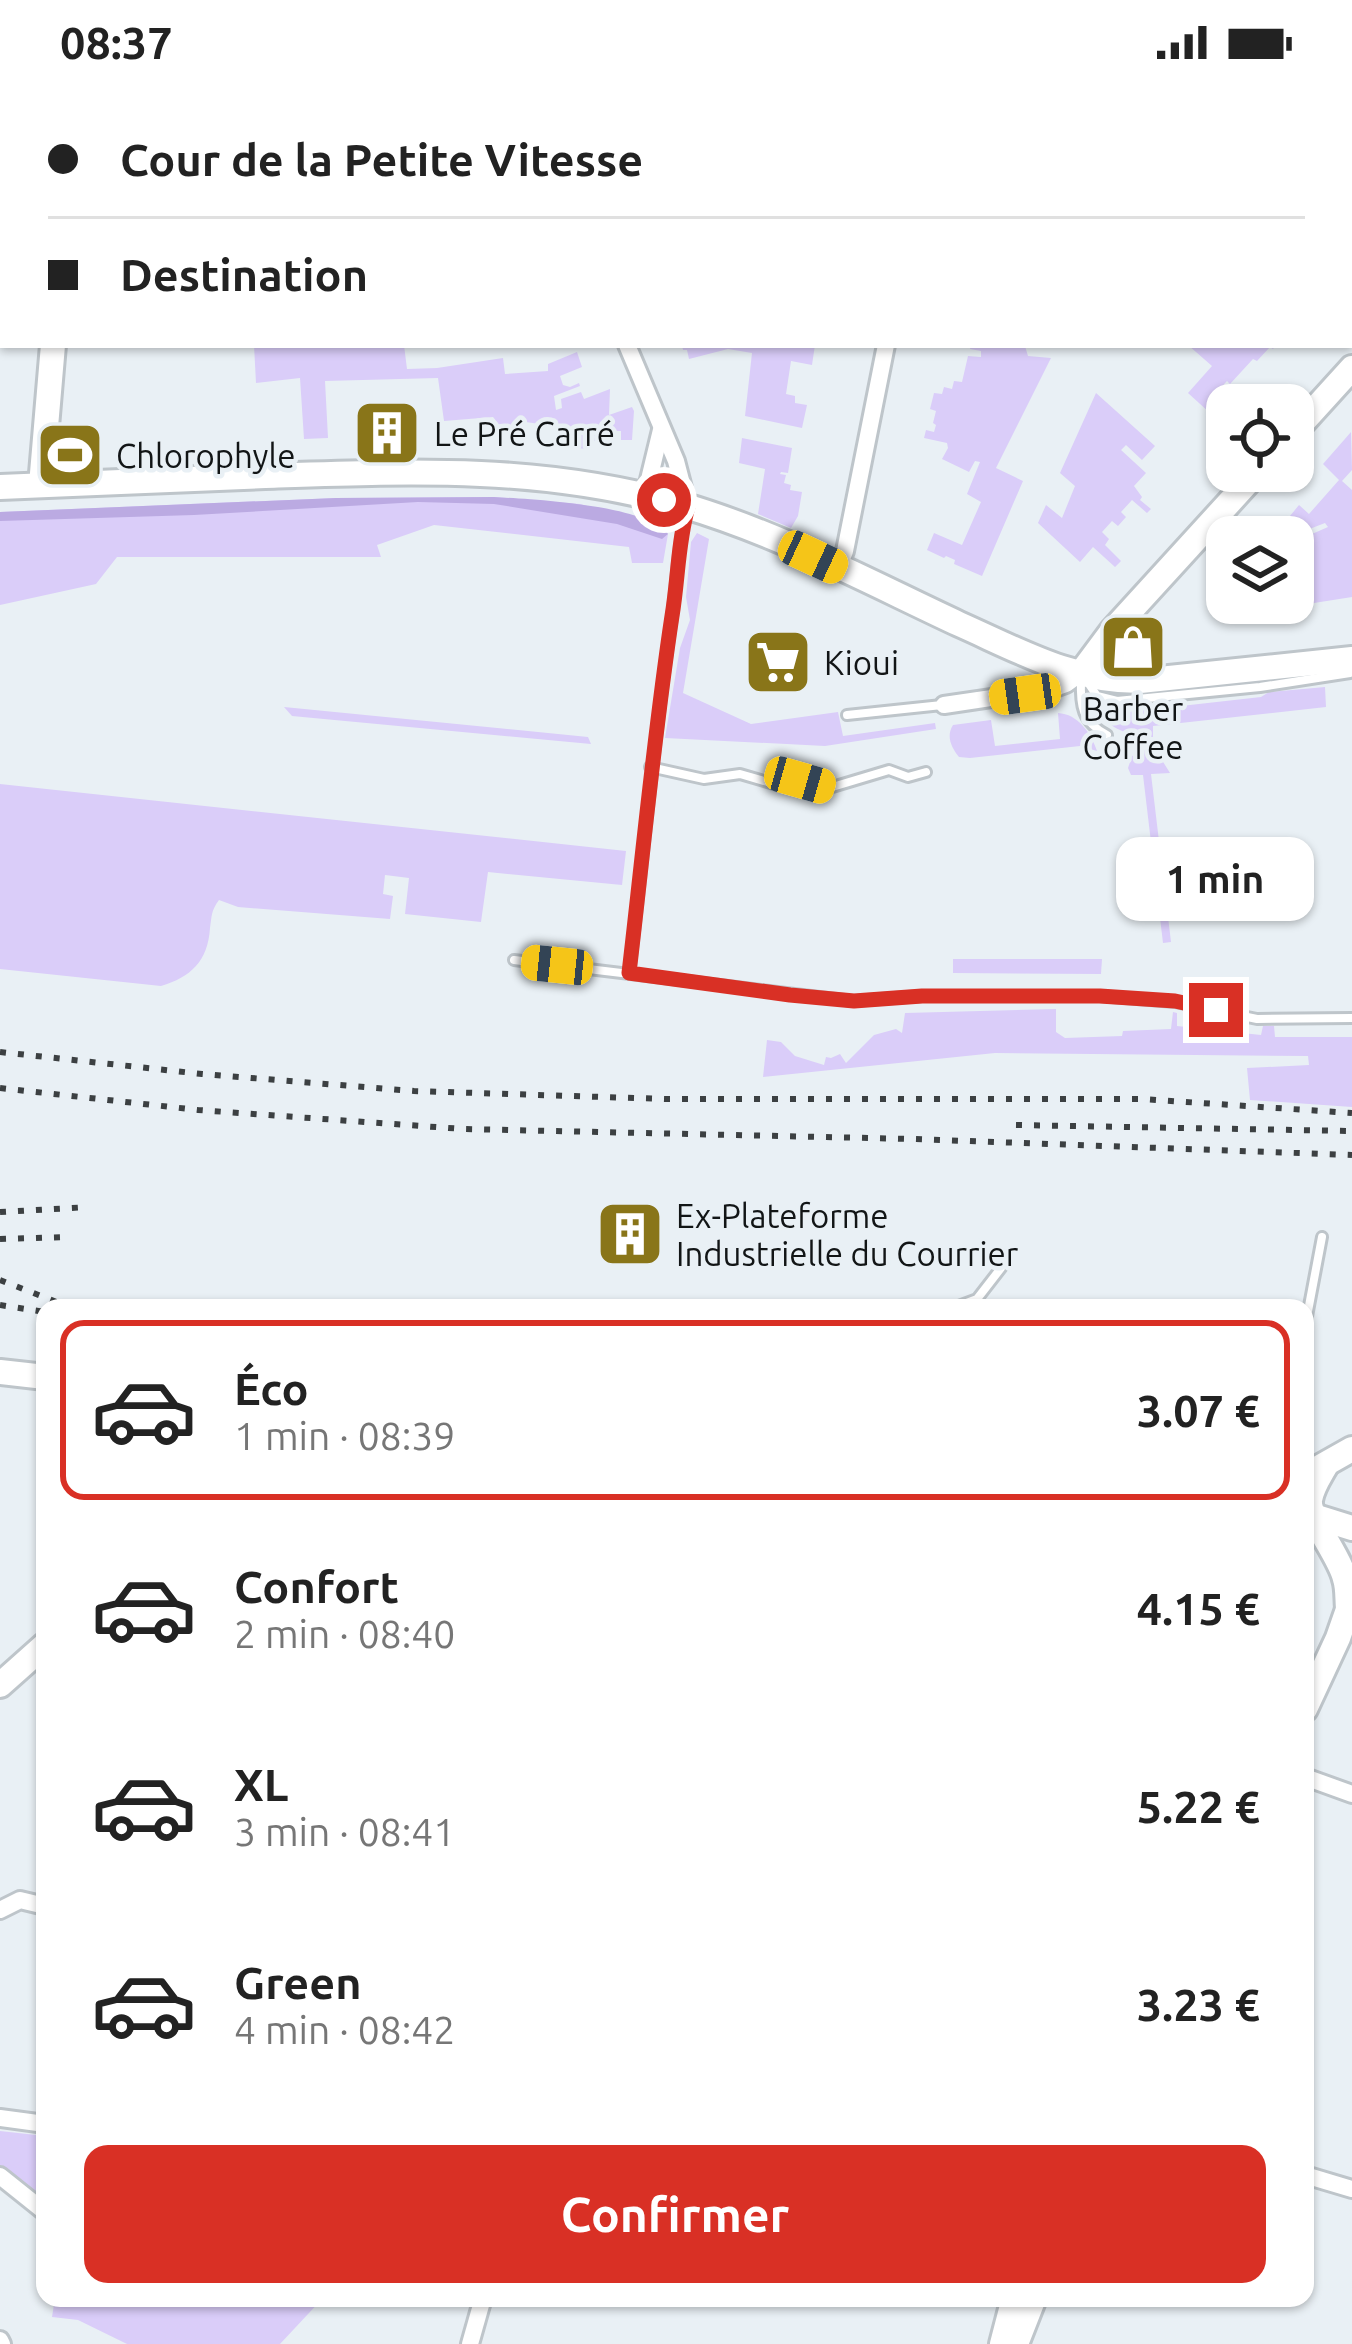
<!DOCTYPE html>
<html lang="fr">
<head>
<meta charset="utf-8">
<style>
	:root { --surface:#fff; --page:#f6f6f6; --text:#222; --muted:#767676; --line:#e0e0e0; --accent:#d93025 }
	body { margin:0; font-family:Ubuntu,sans-serif; background:var(--page); color:var(--text); height:100vh; display:flex; flex-direction:column; font-size:45px; white-space:nowrap }
	* { box-sizing:border-box; margin:0 }
	p { font-size:39px; color:var(--muted) }
	.icon { flex:none; width:66px; height:66px; fill:none; stroke:currentColor; stroke-width:2; stroke-linecap:round; stroke-linejoin:round }
	.map { position:relative; flex:1; overflow:hidden }
	.details { position:absolute; left:36px; top:1215px; width:1278px; height:1008px; display:flex; flex-direction:column; background:var(--surface); border-radius:24px; box-shadow:0 3px 9px #0004 }
	.details>* { flex:none }
	.guide { position:absolute; left:0px; top:0px; width:1353px; height:264px; box-shadow:0 3px 9px #0004; display:grid; align-content:center; height:264px; padding:0 48px; background:var(--surface) }
	.buttons { position:absolute; left:1206px; top:300px; display:grid; gap:24px }
	.buttons a { display:grid; place-items:center; width:108px; height:108px; border-radius:24px; background:var(--surface); box-shadow:0 3px 9px #0004; font-size:60px }
	.end { position:absolute; width:54px; height:54px; margin:-27px; border:15px solid #d93025; background:#fff; box-shadow:0 0 0 6px #fff }
	.from { border-radius:50% }
	.bubble { position:absolute; height:84px; border-radius:24px; background:var(--surface); box-shadow:0 3px 9px #0004; font-size:39px; font-weight:700; line-height:84px; text-align:center }
	.car { position:absolute; width:36px; height:72px; margin:-36px -18px; border-radius:15px; box-shadow:0 0 9px 3px #0007; background:linear-gradient(#f5c518 24%,#345 0 40%,#f5c518 0 76%,#345 0 86%,#f5c518 0) }
	.guide b { display:flex; align-items:center; gap:42px; height:114px; font-size:45px }
	.guide b+b { border-top:3px solid var(--line) }
	.guide i { width:30px; height:30px; background:var(--text) }
	ul { padding:21px 0 0; list-style:none }
	li { display:flex; align-items:center; gap:36px; height:180px; margin:0 24px 18px; padding:0 24px; border:6px solid transparent; border-radius:24px }
	li div { flex:1 }
	li b { display:block; font-size:45px }
	li em { font-style:normal; font-weight:700 }
	li.current { border-color:var(--accent) }
	li>.icon { width:108px; height:108px; stroke-width:1.5 }
	.button { display:flex; gap:24px; margin-top:auto; padding:24px 48px }
	.button a { flex:1; height:138px; border-radius:24px; background:var(--accent); color:#fff; font-size:48px; font-weight:700; line-height:138px; text-align:center }
	.status { display:flex; justify-content:space-between; align-items:center; height:84px; padding:0 60px; background:var(--surface); direction:ltr }
	.status svg { height:33px; fill:currentColor }
	.map>svg:first-child { display:block }
	.green { fill:#dacdf9 }
	.forest { fill:#bbaae2 }
	.lines { fill:none; stroke-linecap:round; stroke-linejoin:round }
	.lane-casing { stroke:#bec5ca; stroke-width:14 }
	.street-casing { stroke:#bec5ca; stroke-width:22 }
	.secondary-casing { stroke:#bec5ca; stroke-width:30 }
	.lane { stroke:#fff; stroke-width:8 }
	.street { stroke:#fff; stroke-width:16 }
	.secondary { stroke:#fff; stroke-width:24 }
	.rail { stroke:#3c4042; stroke-width:6; stroke-dasharray:6 12; stroke-linecap:butt }
	.route { stroke:#d93025; stroke-width:15 }
	.labels { text-anchor:middle; dominant-baseline:central; stroke-width:9; stroke-linejoin:round; paint-order:stroke }
	.poi-label { font-size:33px; fill:#121516; stroke:#e9f0f5; text-anchor:start }
</style>
</head>
<body>
<div class="status"><b>08:37</b><svg viewBox="0 0 49 12"><path d="M0 12V9h3v3zM5 12V6h3v6zM10 12V3h3v9zM15 12V0h3v12zM26 1h20v11H26zM47 4h2v5h-2z"/></svg></div>
<div class="map">
<svg width="1352" height="2260" viewBox="0 0 1352 2260">
	<rect width="100%" height="100%" fill="#e9f0f5"/>
	<g class="green">
		<polygon points="254,261 404,261 407,285 437,284 503,274 505,290 548,287 548,280 577,268 582,283 560,292 563,301 570,303 579,299 580,302 554,312 556,326 562,324 561,315 581,308 584,315 610,305 609,331 632,323 634,327 632,356 621,356 621,347 600,347 599,356 588,358 587,365 578,364 578,355 566,354 567,341 555,339 553,342 519,337 517,348 501,343 493,333 444,337 438,294 325,297 328,354 304,355 300,294 256,299"/>
		<polygon points="682,261 815,261 812,281 791,277 786,310 795,312 795,319 807,321 802,344 745,332 752,269 728,265 689,275 687,266 683,266"/>
		<polygon points="971,261 1025,262 1028,272 1051,274 996,384 1023,397 982,492 954,480 955,476 946,472 944,474 927,466 934,449 962,461 981,418 967,410 980,378 975,377 969,388 967,387 942,375 948,364 947,359 924,354 926,346 934,348 936,341 933,339 936,327 930,325 934,309 942,310 944,303 952,305 954,297 962,298 968,272 981,273 981,267 970,265"/>
		<polygon points="1188,261 1276,261 1273,265 1270,263 1257,277 1253,275 1230,300 1227,297 1215,310 1222,317 1210,329 1188,309 1212,282"/>
		<polygon points="1096,309 1155,362 1142,376 1126,361 1121,366 1146,389 1134,402 1142,413 1140,416 1151,425 1147,429 1132,416 1121,428 1126,433 1118,442 1112,437 1102,448 1109,455 1105,461 1121,477 1115,483 1093,463 1080,478 1038,439 1046,421 1062,434 1075,402 1060,389"/>
		<polygon points="1351,348 1352,386 1342,397 1352,406 1352,513 1295,522 1295,528 1288,529 1287,519 1293,519 1293,476 1299,475 1296,457 1328,443 1325,439 1294,451 1289,446 1297,438 1290,432 1299,421 1309,430 1339,396 1323,380"/>
		<polygon points="742,354 792,364 788,389 781,388 780,390 786,391 784,399 791,401 790,406 802,408 798,432 791,444 758,430 765,385 739,379"/>
		<polygon points="494,413 580,420 663,442 668,450 663,479 632,479 629,463 434,441 377,461 381,473 117,473 96,500 0,521 0,428 336,414"/>
		<polygon points="697,449 709,455 683,609 751,640 838,628 843,652 935,639 936,645 825,662 665,654 680,564 690,536 686,513 691,458"/>
		<path d="M1325,603L1326,623L1153,642V653C1134,652 1112,647 1101,631L1261,613L1269,608Z"/>
		<polygon points="284,623 588,653 591,660 292,632"/>
		<path d="M1058,629C1078,630 1091,649 1097,667L1080,662L970,674L959,673C951,663 946,652 953,641L991,636L995,662L1060,655Z"/>
		<polygon points="1144,666 1160,673 1170,689 1151,690 1171,858 1163,859 1143,691 1131,691 1128,684 1132,672"/>
		<path d="M0,700L626,767L622,801L488,788L481,838L405,830L409,794L385,791L383,810L393,812L390,835L238,823L219,816C211,827 212,831 210,844C208,877 191,893 161,902L0,885Z"/>
		<polygon points="953,875 1102,875 1101,890 953,889"/>
		<polygon points="1056,925 1056,948 1065,954 1122,952 1123,947 1171,945 1173,928 1177,929 1177,942 1261,951 1263,942 1274,942 1275,953 1352,953 1352,1023 1250,1016 1247,984 1309,981 1308,972 995,969 763,993 767,956 781,958 795,972 824,981 826,973 831,974 840,970 846,979 874,951 896,945 902,949 905,929"/>
		<polygon points="0,2047 45,2052 45,2128 0,2092"/>
		<polygon points="55,2214 323,2214 280,2260 127,2260 78,2236 52,2233"/>
	</g>
	<path class="forest" d="M494,413C530,415 648,421 668,450L662,455L617,440L494,420L418,418L194,431L0,437V428L336,414Z"/>
	<g class="lines">
		<defs>
			<g id="lane">
				<path d="M1081,596C1080,622 1082,638 1107,651"/>
				<polyline points="1089,600 1097,612 1117,617 1260,603 1350,589"/>
				<polyline points="847,631 942,621"/>
				<polyline points="650,683 704,695 740,690 781,702 800,696 829,704 889,686 908,693 926,688"/>
				<polyline points="514,876 853,917 922,912 1099,912 1175,918 1257,935 1352,934"/>
				<path d="M629,889C644,770 654,651 672,533C677,498 678,457 687,424"/>
				<polyline points="953,1224 977,1215 1001,1184"/>
				<polyline points="1305,1243 1322,1153"/>
			</g>
			<g id="street">
				<polyline points="520,0 521,3"/>
				<polyline points="936,3 937,0"/>
				<polyline points="1260,3 1277,0"/>
				<polyline points="0,234 3,234"/>
				<polyline points="627,261 676,377 688,423"/>
				<polyline points="645,412 661,346"/>
				<polyline points="838,485 845,467 886,261"/>
				<polyline points="944,621 1052,605 1066,600 1081,589"/>
				<polyline points="1305,1693 1352,1710"/>
				<polyline points="0,1826 20,1816 45,1822"/>
				<polyline points="0,2034 45,2040"/>
				<polyline points="1305,2091 1352,2105"/>
				<polyline points="0,2092 45,2128"/>
				<polyline points="0,2256 2,2260"/>
				<polyline points="470,2260 483,2214"/>
			</g>
			<g id="secondary">
				<polyline points="75,3 75,0"/>
				<polyline points="1293,349 1352,284"/>
				<polyline points="41,401 53,261"/>
				<path d="M0,403C88,399 177,396 265,392C409,387 541,381 682,421C778,449 869,498 959,540C1020,567 1071,597 1140,597L1352,575"/>
				<polyline points="1081,589 1113,546 1258,387"/>
				<polyline points="0,1288 45,1293"/>
				<path d="M1326,1381C1320,1392 1312,1403 1310,1416C1308,1435 1340,1472 1345,1495C1348,1504 1347,1514 1348,1524"/>
				<polyline points="1313,1387 1352,1365"/>
				<polyline points="1307,1430 1352,1444"/>
				<polyline points="0,1601 45,1561"/>
				<polyline points="1305,1625 1338,1554 1352,1514"/>
				<polyline points="1002,2260 1014,2214"/>
				<polyline points="1016,2260 1034,2214"/>
			</g>
		</defs>
		<use href="#lane" class="lane-casing"/>
		<use href="#street" class="street-casing"/>
		<use href="#secondary" class="secondary-casing"/>
		<use href="#lane" class="lane"/>
		<use href="#street" class="street"/>
		<use href="#secondary" class="secondary"/>
		<g class="rail">
			<polyline points="0,968 202,990 414,1007 666,1015 1141,1015 1352,1029"/>
			<polyline points="0,1004 198,1026 463,1045 913,1055 1352,1071"/>
			<polyline points="1016,1041 1352,1047"/>
			<polyline points="0,1128 89,1123"/>
			<polyline points="0,1155 70,1153"/>
			<polyline points="0,1196 72,1224"/>
			<polyline points="0,1221 45,1228"/>
		</g>
	</g>
	<g class="lines">
		<path class="route" d="M664,416L688,423C678,457 678,496 672,532C654,651 643,770 629,889L790,911L854,917L922,912H1100L1175,917L1216,926"/>
	</g>
	<defs>
		<symbol id="building-square" viewBox="-11 -11 22 22"><rect x="-9" y="-9" width="18" height="18" rx="4" fill="#897519" stroke="#e9f0f5"/><path d="M-4-6H4V6H1V3H-1V6H-4ZM-2.5-4.3h1.7v1.8h-1.7ZM.8-4.3h1.7v1.8H.8ZM-2.5-1h1.7V.8h-1.7ZM.8-1h1.7V.8H.8Z" fill="#fff"/></symbol>
		<symbol id="stadium-square" viewBox="-11 -11 22 22"><rect x="-9" y="-9" width="18" height="18" rx="4" fill="#897519" stroke="#e9f0f5"/><path d="M0-5a6.5 5 0 1 0 0 10a6.5 5 0 1 0 0-10ZM-3.5-1.8h7v3.6h-7Z" fill="#fff"/></symbol>
		<symbol id="shop-square" viewBox="-11 -11 22 22"><rect x="-9" y="-9" width="18" height="18" rx="4" fill="#897519" stroke="#e9f0f5"/><path d="M-5-2.5h2.3a2.7 3.5 0 0 1 5.4 0H5L5.5 6h-11ZM-1.5-2.5h3a1.5 2.3 0 0 0-3 0Z" fill="#fff"/></symbol>
		<symbol id="supermarket-square" viewBox="-11 -11 22 22"><rect x="-9" y="-9" width="18" height="18" rx="4" fill="#897519" stroke="#e9f0f5"/><path d="M-6-5.5h2.5l.6 2H6L4.5 2H-2.5L-4.4-4H-6ZM-1.5 3.2a1.3 1.3 0 1 0 .1 0ZM3 3.2a1.3 1.3 0 1 0 .1 0Z" fill="#fff"/></symbol>
	</defs>
	<g fill-rule="evenodd">
		<use href="#building-square" x="349" y="311" width="76" height="76"/>
		<use href="#stadium-square" x="32" y="333" width="76" height="76"/>
		<use href="#shop-square" x="1095" y="525" width="76" height="76"/>
		<use href="#supermarket-square" x="740" y="540" width="76" height="76"/>
		<use href="#building-square" x="592" y="1112" width="76" height="76"/>
	</g>
	<g class="labels">
		<g class="poi-label">
			<text x="434" y="349">Le Pré Carré</text>
			<text x="116" y="371">Chlorophyle</text>
			<text x="824" y="578">Kioui</text>
			<text x="1133" y="624" text-anchor="middle">Barber<tspan x="1133" dy="38">Coffee</tspan></text>
			<text x="676" y="1131">Ex-Plateforme<tspan x="676" dy="38">Industrielle du Courrier</tspan></text>
		</g>
	</g>
</svg>
<div class="buttons">
<a><svg class="icon" aria-label="locate" viewBox="0 0 24 24"><circle cx="12" cy="12" r="6"/><path d="M12 2v4M12 18v4M2 12h4M18 12h4"/></svg></a>
<a><svg class="icon" aria-label="layers" viewBox="0 0 24 24"><path d="M12 4l9 5-9 5-9-5zM3 14l9 5 9-5"/></svg></a>
</div>
<i class="end from" style="left:664px;top:416px"></i>
<i class="end" style="left:1216px;top:926px"></i>
<div class="bubble" style="left:1116px;top:753px;width:198px">1 min</div>
<i class="car" style="left:813px;top:473px;rotate:115deg"></i>
<i class="car" style="left:1025px;top:610px;rotate:262deg"></i>
<i class="car" style="left:800px;top:696px;rotate:106deg"></i>
<i class="car" style="left:557px;top:881px;rotate:276deg"></i>
<div class="guide">
<b><i class="from"></i>Cour de la Petite Vitesse</b>
<b><i></i>Destination</b>
</div>
<section class="details">
<ul>
<li class="current"><svg class="icon" aria-label="car" viewBox="0 0 24 24"><path d="M5 17H2v-5l4-1 3-4h7l3 4 3 1v5h-3M9 17h6M6 11h13"/><circle cx="7" cy="17" r="2"/><circle cx="17" cy="17" r="2"/></svg><div><b>Éco</b><p>1 min · 08:39</p></div><em>3.07 €</em></li>
<li><svg class="icon" aria-label="car" viewBox="0 0 24 24"><path d="M5 17H2v-5l4-1 3-4h7l3 4 3 1v5h-3M9 17h6M6 11h13"/><circle cx="7" cy="17" r="2"/><circle cx="17" cy="17" r="2"/></svg><div><b>Confort</b><p>2 min · 08:40</p></div><em>4.15 €</em></li>
<li><svg class="icon" aria-label="car" viewBox="0 0 24 24"><path d="M5 17H2v-5l4-1 3-4h7l3 4 3 1v5h-3M9 17h6M6 11h13"/><circle cx="7" cy="17" r="2"/><circle cx="17" cy="17" r="2"/></svg><div><b>XL</b><p>3 min · 08:41</p></div><em>5.22 €</em></li>
<li><svg class="icon" aria-label="car" viewBox="0 0 24 24"><path d="M5 17H2v-5l4-1 3-4h7l3 4 3 1v5h-3M9 17h6M6 11h13"/><circle cx="7" cy="17" r="2"/><circle cx="17" cy="17" r="2"/></svg><div><b>Green</b><p>4 min · 08:42</p></div><em>3.23 €</em></li>
</ul>
<div class="button"><a>Confirmer</a></div>
</section>
</div>
</body>
</html>
